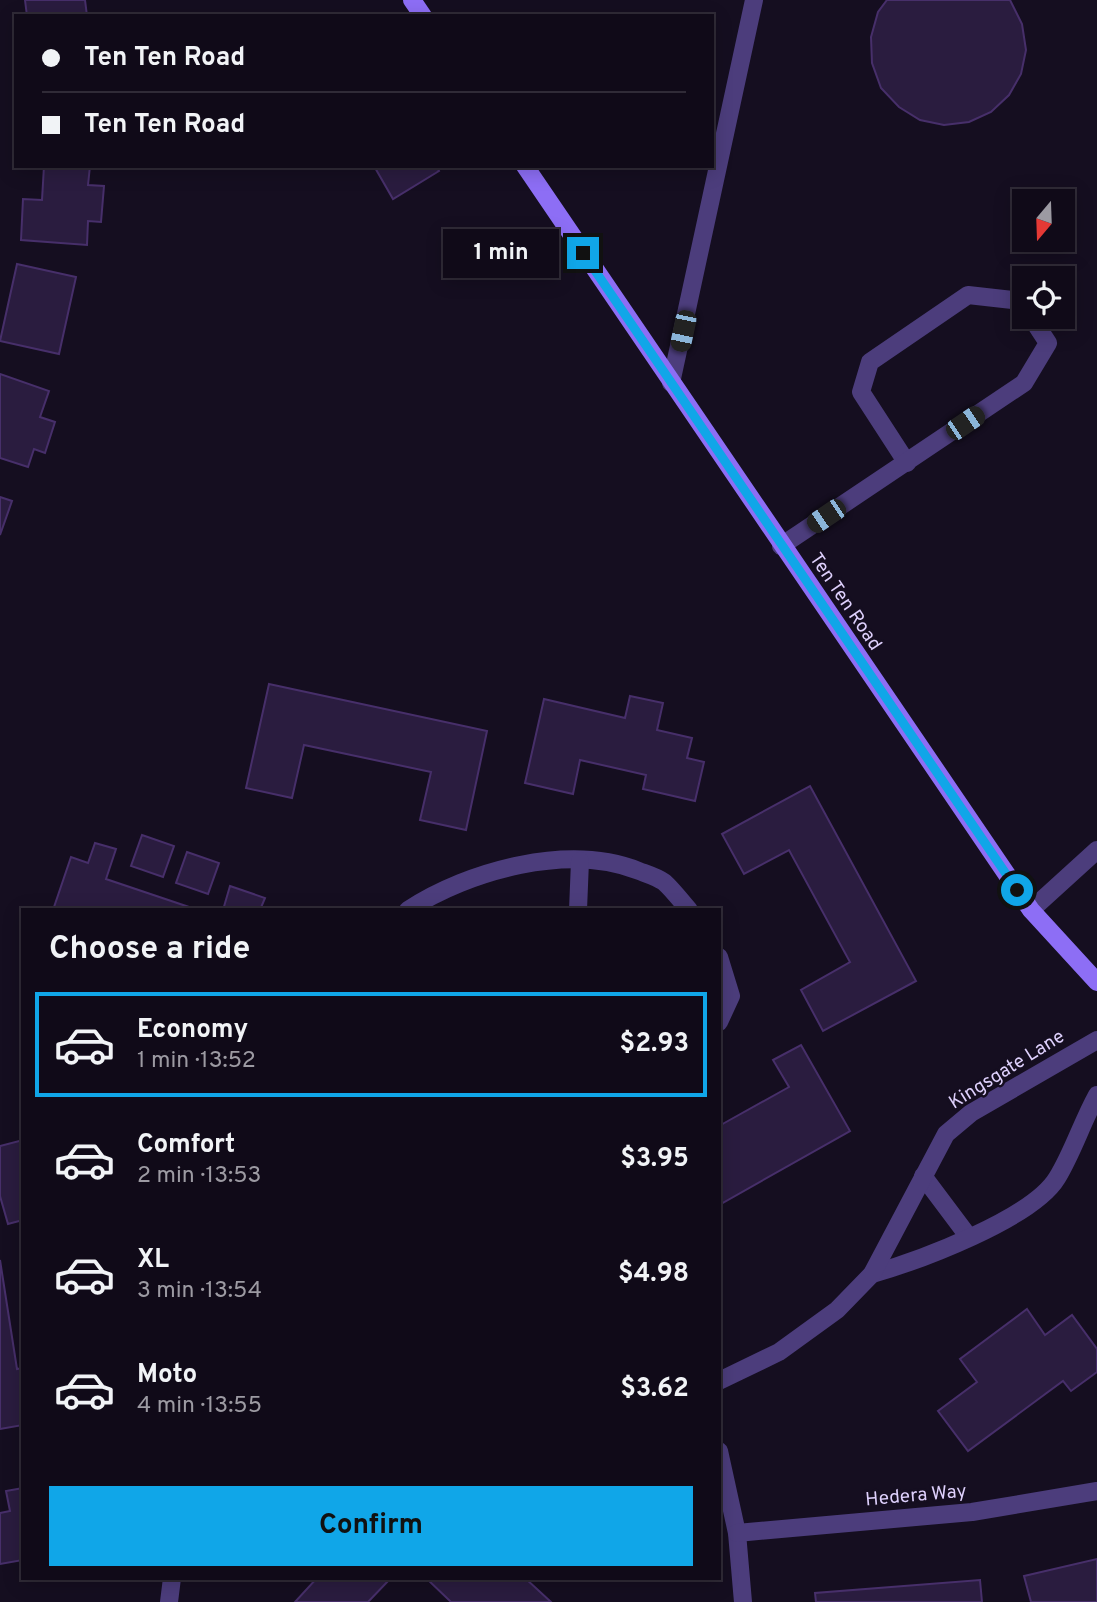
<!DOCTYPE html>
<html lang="en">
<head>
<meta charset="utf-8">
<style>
	:root { --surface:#100a18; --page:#1e1825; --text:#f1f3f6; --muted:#9c9aa2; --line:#302b37; --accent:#10a6e8 }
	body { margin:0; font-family:Overpass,sans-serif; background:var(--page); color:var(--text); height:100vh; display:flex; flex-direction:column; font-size:26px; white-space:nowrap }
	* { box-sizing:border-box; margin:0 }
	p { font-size:23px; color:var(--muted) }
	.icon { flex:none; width:38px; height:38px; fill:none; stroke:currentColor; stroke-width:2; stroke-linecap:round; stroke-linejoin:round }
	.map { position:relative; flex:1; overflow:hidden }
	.panel { position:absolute; left:21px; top:908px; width:700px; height:672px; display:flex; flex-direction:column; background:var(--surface); border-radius:0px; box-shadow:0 4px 18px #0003,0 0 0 2px var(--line) }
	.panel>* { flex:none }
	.top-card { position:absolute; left:14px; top:14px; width:700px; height:154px; border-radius:0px; box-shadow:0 4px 18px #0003,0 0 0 2px var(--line); display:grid; align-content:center; height:154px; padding:0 28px; background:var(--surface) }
	.needle { width:46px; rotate:199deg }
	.buttons { position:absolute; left:1012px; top:189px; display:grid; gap:14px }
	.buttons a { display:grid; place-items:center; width:63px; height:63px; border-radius:0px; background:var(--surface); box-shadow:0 4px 18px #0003,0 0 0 2px var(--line); font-size:35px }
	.end { position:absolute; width:32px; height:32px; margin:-16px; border:9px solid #10a6e8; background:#111; box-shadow:0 0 0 4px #111 }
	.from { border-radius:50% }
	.bubble { position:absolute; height:49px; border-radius:0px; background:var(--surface); box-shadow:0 4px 18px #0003,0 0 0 2px var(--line); font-size:23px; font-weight:700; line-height:49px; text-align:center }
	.car { position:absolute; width:21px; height:42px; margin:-21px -10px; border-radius:9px; box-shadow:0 0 5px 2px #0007; background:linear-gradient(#222 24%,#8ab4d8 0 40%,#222 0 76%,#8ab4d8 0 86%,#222 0) }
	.top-card b { display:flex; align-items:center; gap:24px; height:66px; font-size:26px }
	.top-card b+b { border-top:2px solid var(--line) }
	.top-card i { width:18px; height:18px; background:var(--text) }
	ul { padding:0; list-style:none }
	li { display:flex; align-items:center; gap:21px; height:105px; margin:0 14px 10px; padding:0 14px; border:4px solid transparent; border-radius:0px }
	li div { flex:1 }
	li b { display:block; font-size:26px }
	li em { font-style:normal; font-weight:700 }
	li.selected { border-color:var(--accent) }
	li>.icon { width:63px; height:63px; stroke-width:1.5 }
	h2 { padding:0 28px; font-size:32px; line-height:84px }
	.action { display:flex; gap:14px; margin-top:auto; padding:14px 28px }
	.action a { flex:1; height:80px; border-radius:0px; background:var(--accent); color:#111; font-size:28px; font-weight:700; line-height:80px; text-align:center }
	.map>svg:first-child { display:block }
	.building { fill:#2a1c3f; stroke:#472f6a; stroke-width:2 }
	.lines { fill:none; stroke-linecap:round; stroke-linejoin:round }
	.lane { stroke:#4c3d7c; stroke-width:18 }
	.street { stroke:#4c3d7c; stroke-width:18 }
	.secondary { stroke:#8d6ef5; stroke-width:18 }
	.route { stroke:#10a6e8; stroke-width:9 }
	.labels { text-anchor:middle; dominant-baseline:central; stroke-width:5; stroke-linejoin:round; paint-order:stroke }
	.street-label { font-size:19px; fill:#ded0fc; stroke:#150e20 }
</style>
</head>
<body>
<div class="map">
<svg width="1097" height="1602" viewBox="0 0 1097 1602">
	<rect width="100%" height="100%" fill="#150e20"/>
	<g class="building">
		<polygon points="25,0 85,0 87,16 27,16"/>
		<polygon points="887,0 1010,0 1022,24 1026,50 1021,74 1009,95 991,112 969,122 944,125 920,120 899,107 881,88 872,63 871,37 878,12"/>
		<polygon points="44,166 90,166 88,185 104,186 101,222 88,221 87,245 21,240 23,199 42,200"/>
		<polygon points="374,166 436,166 439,171 393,199"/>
		<polygon points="17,264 76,277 59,354 0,341"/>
		<polygon points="0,374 49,391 40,417 55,422 45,453 34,449 28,467 0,458"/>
		<polygon points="0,497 12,501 0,535"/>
		<polygon points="269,684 487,731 466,830 420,820 431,772 304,745 292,798 246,788"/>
		<polygon points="630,696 663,703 657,730 692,738 687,758 704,762 695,801 643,789 646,775 580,760 573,794 525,783 544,699 625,718"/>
		<polygon points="810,786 916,981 823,1031 801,990 850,962 789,850 744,874 722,834"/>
		<polygon points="142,835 174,846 163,877 131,866"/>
		<polygon points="95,843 116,849 106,879 198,910 53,910 71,857 88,863"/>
		<polygon points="187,852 219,863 208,894 176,883"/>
		<polygon points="230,886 265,898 260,910 223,910"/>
		<polygon points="801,1045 850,1131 719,1205 719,1126 789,1087 773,1060"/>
		<polygon points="23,1140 23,1220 8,1224 0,1196 0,1146"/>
		<polygon points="0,1260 17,1369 23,1368 23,1425 0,1429"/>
		<polygon points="1027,1309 1045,1335 1072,1315 1097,1349 1097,1372 1071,1391 1063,1381 968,1451 938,1411 977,1382 960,1359"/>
		<polygon points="23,1488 23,1560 0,1564 0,1513 10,1511 6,1491"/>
		<polygon points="1097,1559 1097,1602 1031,1602 1024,1576"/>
		<polygon points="317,1578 391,1578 368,1602 295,1602"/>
		<polygon points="426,1578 525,1578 551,1602 451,1602"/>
		<polygon points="980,1580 982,1602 816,1602 815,1593"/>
	</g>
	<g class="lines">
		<g class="lane">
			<polyline points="671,383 754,0"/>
			<polyline points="907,463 861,392 870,362 968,295 1021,301 1024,305"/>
			<polyline points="781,546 1024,383 1048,343 1031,317"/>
			<polyline points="1031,910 1097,850"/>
		</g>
		<g class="street">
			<path d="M408,910C469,870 569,843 639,871C647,874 657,877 664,882C673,890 681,901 689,910"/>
			<polyline points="578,910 580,861"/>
			<polyline points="719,957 731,996 719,1022"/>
			<polyline points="923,1176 968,1236"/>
			<path d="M872,1274C918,1261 1032,1219 1057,1178C1073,1152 1082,1122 1097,1095"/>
			<polyline points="719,1381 779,1352 837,1310 872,1274 946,1134 971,1113 1097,1040"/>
			<polyline points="719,1451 737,1533 743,1602"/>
			<polyline points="737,1533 972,1512 1097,1491"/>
			<polyline points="169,1602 172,1578"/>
		</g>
		<g class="secondary">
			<polyline points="412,0 423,16"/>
			<polyline points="525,166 1031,910 1097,982"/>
		</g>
	</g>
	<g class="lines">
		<polyline class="route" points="583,253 1017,890"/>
	</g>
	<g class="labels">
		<g class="street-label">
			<text transform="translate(845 602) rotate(56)">Ten Ten Road</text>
			<text transform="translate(1007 1070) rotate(-32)">Kingsgate Lane</text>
			<text transform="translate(916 1496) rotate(-5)">Hedera Way</text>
		</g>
	</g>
</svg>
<div class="buttons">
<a><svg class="needle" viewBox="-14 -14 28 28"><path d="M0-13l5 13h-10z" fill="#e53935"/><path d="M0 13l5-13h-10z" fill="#9c9aa2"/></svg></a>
<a><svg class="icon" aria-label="locate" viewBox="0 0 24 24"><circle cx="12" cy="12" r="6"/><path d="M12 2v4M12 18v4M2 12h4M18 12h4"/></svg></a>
</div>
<i class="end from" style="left:1017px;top:890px"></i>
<i class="end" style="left:583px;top:253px"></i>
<div class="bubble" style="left:443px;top:229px;width:116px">1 min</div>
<i class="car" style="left:683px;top:331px;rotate:192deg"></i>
<i class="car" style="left:965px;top:423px;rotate:56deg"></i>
<i class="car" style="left:826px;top:516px;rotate:236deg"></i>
<div class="top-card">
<b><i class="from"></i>Ten Ten Road</b>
<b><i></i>Ten Ten Road</b>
</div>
<section class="panel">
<h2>Choose a ride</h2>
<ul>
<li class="selected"><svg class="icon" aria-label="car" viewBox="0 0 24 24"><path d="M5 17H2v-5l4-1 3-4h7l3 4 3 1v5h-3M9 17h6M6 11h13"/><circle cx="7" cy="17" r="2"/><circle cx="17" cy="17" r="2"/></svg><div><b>Economy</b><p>1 min · 13:52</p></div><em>$2.93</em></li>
<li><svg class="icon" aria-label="car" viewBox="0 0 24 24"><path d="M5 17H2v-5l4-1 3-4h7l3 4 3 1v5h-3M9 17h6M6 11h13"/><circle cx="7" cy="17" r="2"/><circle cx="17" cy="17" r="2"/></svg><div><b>Comfort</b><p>2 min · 13:53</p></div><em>$3.95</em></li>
<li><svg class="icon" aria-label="car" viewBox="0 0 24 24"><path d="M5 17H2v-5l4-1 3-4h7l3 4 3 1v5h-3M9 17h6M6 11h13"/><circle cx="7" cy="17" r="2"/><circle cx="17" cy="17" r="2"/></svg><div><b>XL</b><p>3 min · 13:54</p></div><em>$4.98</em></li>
<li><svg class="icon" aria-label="car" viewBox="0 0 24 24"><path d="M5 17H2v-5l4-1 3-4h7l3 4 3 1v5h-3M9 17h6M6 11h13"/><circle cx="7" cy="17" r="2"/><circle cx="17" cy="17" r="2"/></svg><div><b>Moto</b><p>4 min · 13:55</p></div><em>$3.62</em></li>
</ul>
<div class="action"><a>Confirm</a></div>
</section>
</div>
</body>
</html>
